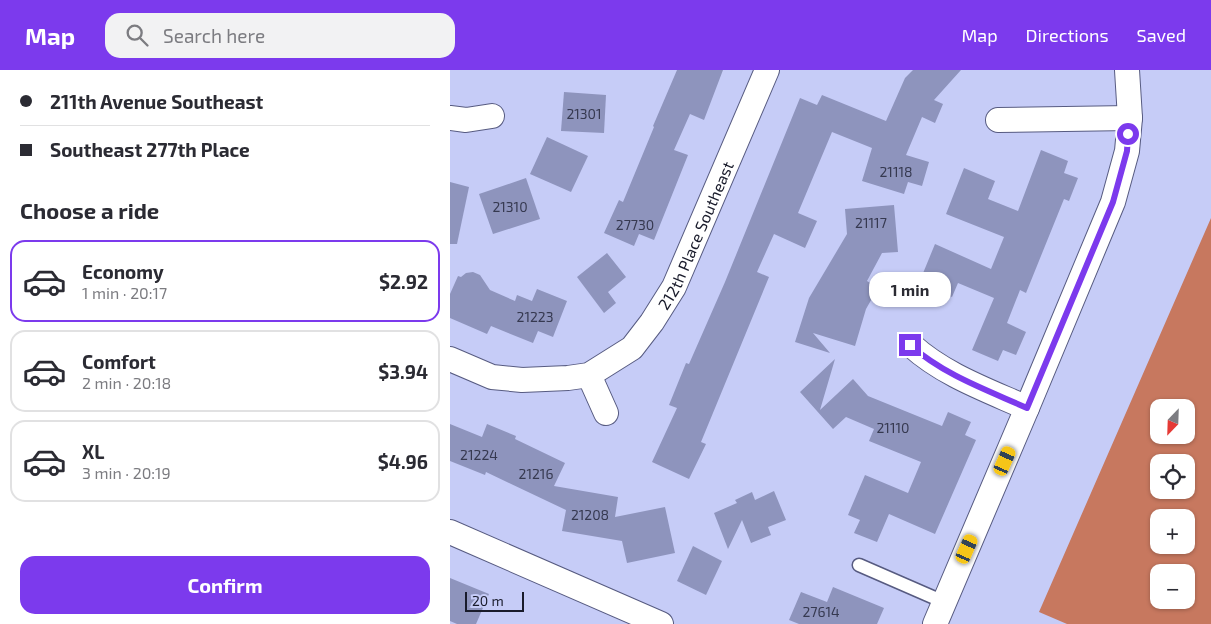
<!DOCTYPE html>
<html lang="en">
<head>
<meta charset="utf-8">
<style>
	:root { --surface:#fff; --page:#f2f2f3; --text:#2b2b33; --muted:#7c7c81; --line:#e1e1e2; --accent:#7c3aed }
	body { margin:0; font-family:"Exo 2",sans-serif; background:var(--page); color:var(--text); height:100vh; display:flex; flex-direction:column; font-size:19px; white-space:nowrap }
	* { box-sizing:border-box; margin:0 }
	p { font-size:16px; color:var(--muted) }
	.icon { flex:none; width:28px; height:28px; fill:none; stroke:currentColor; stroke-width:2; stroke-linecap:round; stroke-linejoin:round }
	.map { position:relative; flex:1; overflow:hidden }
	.side { display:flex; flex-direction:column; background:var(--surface); width:450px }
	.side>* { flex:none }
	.top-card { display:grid; align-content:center; height:110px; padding:0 20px; background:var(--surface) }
	.needle { width:32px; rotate:203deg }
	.fabs { position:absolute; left:700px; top:329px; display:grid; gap:10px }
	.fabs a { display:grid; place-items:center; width:45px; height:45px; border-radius:10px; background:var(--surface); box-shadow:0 1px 4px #0004; font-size:25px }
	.scale { position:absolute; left:15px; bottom:12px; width:59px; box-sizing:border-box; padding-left:5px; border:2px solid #191b2b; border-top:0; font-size:14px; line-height:18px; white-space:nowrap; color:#191b2b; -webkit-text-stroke:4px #c6ccf7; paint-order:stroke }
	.end { position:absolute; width:22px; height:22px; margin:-11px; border:6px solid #7c3aed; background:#fff; box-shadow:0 0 0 2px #fff }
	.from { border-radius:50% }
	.bubble { position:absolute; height:35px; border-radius:15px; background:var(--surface); box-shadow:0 1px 4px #0004; font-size:16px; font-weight:700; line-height:35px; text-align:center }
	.car { position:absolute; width:15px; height:30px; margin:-15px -8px; border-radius:6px; box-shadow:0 0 4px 1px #0007; background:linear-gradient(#f5c518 24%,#345 0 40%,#f5c518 0 76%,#345 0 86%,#f5c518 0) }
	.top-card b { display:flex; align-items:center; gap:18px; height:48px; font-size:19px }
	.top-card b+b { border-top:1px solid var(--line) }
	.top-card i { width:12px; height:12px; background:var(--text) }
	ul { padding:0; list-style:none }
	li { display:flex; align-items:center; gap:15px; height:82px; margin:0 10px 8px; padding:0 10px; border:2px solid var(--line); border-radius:15px }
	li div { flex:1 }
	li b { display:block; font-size:19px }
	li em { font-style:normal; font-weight:700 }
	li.selected { border-color:var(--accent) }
	li>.icon { width:45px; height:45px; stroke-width:1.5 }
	h2 { padding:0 20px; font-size:22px; line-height:60px }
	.action { display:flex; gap:10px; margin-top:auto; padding:10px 20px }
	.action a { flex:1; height:58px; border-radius:15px; background:var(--accent); color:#fff; font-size:20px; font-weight:700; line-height:58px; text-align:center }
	header { display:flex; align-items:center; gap:30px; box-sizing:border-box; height:70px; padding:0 25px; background:var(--accent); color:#fff }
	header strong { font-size:24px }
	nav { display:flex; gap:28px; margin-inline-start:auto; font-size:18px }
	.search { width:350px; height:45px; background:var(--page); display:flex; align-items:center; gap:12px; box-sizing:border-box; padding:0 18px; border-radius:15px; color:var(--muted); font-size:19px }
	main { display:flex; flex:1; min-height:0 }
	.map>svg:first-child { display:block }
	.forest { fill:#c7785f; fill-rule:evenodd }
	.building { fill:#8e94bd }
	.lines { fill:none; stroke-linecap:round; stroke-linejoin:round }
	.service-casing { stroke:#575b81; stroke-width:15 }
	.minor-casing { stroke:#575b81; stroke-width:26 }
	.service { stroke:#fff; stroke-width:12 }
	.minor { stroke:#fff; stroke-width:24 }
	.route { stroke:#7c3aed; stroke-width:6 }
	.labels { text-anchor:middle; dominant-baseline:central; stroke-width:4.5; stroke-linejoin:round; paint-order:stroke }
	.number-label { font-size:14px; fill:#363950 }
	.street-label { font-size:16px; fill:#191b2b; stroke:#c6ccf7 }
</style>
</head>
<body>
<header>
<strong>Map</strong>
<div class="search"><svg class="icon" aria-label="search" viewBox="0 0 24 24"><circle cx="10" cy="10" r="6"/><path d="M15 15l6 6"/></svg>Search here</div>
<nav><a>Map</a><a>Directions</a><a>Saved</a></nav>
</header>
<main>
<section class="side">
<div class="top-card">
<b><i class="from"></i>211th Avenue Southeast</b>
<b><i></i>Southeast 277th Place</b>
</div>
<h2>Choose a ride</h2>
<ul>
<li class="selected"><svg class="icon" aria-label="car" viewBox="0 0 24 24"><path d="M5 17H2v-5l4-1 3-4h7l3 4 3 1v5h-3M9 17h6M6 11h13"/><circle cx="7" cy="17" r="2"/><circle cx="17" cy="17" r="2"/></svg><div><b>Economy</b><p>1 min · 20:17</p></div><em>$2.92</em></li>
<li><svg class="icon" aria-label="car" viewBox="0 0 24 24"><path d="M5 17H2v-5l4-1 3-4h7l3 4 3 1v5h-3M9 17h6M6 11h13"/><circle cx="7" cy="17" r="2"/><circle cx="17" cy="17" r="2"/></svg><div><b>Comfort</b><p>2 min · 20:18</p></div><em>$3.94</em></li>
<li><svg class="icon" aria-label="car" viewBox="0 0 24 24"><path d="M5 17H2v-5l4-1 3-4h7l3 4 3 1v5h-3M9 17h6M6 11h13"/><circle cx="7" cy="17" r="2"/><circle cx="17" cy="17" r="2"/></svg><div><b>XL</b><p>3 min · 20:19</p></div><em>$4.96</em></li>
</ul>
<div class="action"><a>Confirm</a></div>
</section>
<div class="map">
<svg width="761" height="554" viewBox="0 0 761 554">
	<rect width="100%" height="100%" fill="#c6ccf7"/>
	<path class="forest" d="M761,148V554H617L589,542ZM709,338H736V365H709ZM709,392H736V420H709ZM709,448H736V475H709ZM709,502H736V530H709Z"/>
	<g class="building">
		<polygon points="227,0 273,0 254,50 240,44 224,80 238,85 204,170 189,164 184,176 154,163 169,130 173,132 204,57 203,56"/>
		<polygon points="463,0 511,0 484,30 493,34 485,53 472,47 456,85 479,92 472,116 458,112 454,124 412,111 422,78 382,62 348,143 367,151 355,178 324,164 307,202 319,207 251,372 256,374 239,409 202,392 227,338 219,335 236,293 239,294 275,212 350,28 367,35 372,25 436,51 455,8"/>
		<polygon points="114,22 156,25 154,63 111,61"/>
		<polygon points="97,67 138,86 121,122 80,104"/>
		<polygon points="591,80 618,91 614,103 628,108 619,131 614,129 576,223 570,220 557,253 576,262 566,285 553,280 548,291 522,280 544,228 508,213 502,227 469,213 485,174 541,199 554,167 496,144 514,98 545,111 538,129 568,141"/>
		<polygon points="76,108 90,149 43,164 29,124"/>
		<polygon points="0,112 19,117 7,174 0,174"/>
		<polygon points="444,135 448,182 432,183 417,211 428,218 416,239 405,276 363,263 380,283 345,272 359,228 397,164 395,139"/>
		<polygon points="157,183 176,207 158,222 166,233 154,243 127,207"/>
		<polygon points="23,202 30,205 40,220 65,231 67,225 82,231 87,219 117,231 103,267 88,261 83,273 41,256 37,264 0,248 0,224 8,206 11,207 16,203"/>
		<polygon points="385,289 370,340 403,309 418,326 492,356 498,342 521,352 515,365 526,370 485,464 439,444 427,472 404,463 410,450 398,445 415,405 458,423 471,392 419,371 424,359 396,347 383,359 350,322"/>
		<polygon points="0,354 32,367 37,354 66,366 65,369 115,393 104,416 168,427 165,447 215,437 225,483 177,493 172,471 112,461 116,440 36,402 35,405 0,391"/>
		<polygon points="324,421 336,450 318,457 321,465 301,473 292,450 278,479 264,443 287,433 285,430 302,422 305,430"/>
		<polygon points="243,476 272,491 256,525 227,511"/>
		<polygon points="0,508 39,524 26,554 7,554 0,551"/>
		<polygon points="383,517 434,538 427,554 349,554 339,550 351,522 377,532"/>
	</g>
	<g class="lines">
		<defs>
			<polyline id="service" points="409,495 494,532"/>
			<g id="minor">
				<polyline points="0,48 16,50 42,46"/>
				<polyline points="548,50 680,48"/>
				<path d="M461,275C494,305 537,320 577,338"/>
				<path id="s1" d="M0,289L42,307L72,310L118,308L139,305L182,278L202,252L224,217L317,0"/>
				<polyline points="139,305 156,343"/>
				<polyline points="0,462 211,554"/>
				<polyline points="485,554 577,338 663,132 677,81 680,48 677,0"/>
			</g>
		</defs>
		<use href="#service" class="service-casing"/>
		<use href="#minor" class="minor-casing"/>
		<use href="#service" class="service"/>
		<use href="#minor" class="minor"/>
	</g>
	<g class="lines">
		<path class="route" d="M460,275C494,305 537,320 577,338L663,132L677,81L678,64"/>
	</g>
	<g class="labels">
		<g class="number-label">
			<text x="134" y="43">21301</text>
			<text x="446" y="101">21118</text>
			<text x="60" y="136">21310</text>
			<text x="421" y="152">21117</text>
			<text x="185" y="154">27730</text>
			<text x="85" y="246">21223</text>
			<text x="443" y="357">21110</text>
			<text x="29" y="384">21224</text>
			<text x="86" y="403">21216</text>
			<text x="140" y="444">21208</text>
			<text x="371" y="541">27614</text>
		</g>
		<g class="street-label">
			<text stroke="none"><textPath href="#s1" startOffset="324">212th Place Southeast</textPath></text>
		</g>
	</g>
</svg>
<div class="fabs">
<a><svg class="needle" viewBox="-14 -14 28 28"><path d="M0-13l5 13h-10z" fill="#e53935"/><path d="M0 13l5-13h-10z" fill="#7c7c81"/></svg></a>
<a><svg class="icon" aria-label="locate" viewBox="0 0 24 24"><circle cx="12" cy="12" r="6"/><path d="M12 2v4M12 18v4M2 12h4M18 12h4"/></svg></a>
<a>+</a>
<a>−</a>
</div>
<div class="scale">20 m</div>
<i class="end from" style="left:678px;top:64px"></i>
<i class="end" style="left:460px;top:275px"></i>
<div class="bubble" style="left:419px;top:202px;width:82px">1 min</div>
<i class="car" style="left:555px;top:391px;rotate:24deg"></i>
<i class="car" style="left:517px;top:479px;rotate:24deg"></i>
</div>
</main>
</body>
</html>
